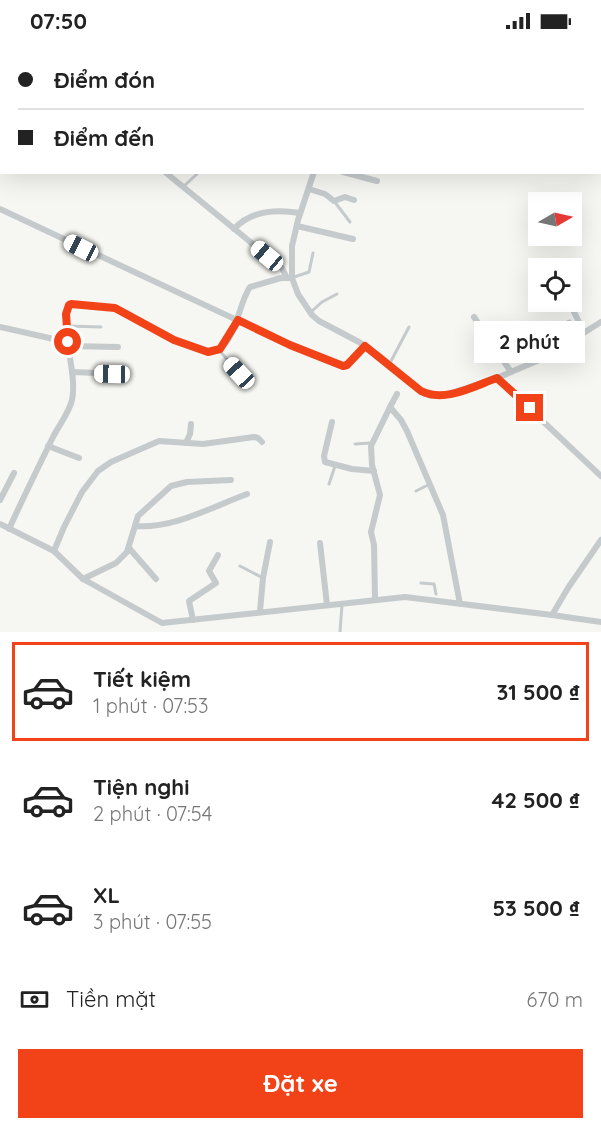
<!DOCTYPE html>
<html lang="vi">
<head>
<meta charset="utf-8">
<style>
	:root { --surface:#fff; --page:#f2f2f2; --text:#222; --muted:#767676; --line:#e0e0e0; --accent:#f24217 }
	body { margin:0; font-family:Quicksand,sans-serif; background:var(--page); color:var(--text); height:100vh; display:flex; flex-direction:column; font-size:22px; white-space:nowrap }
	* { box-sizing:border-box; margin:0 }
	p { font-size:20px; color:var(--muted) }
	.icon { flex:none; width:33px; height:33px; fill:none; stroke:currentColor; stroke-width:2; stroke-linecap:round; stroke-linejoin:round }
	.map { position:relative; height:590px; overflow:hidden }
	.details { display:flex; flex-direction:column; background:var(--surface); flex:1 }
	.details>* { flex:none }
	.top-card { position:absolute; left:0px; top:0px; width:602px; height:132px; box-shadow:0 6px 24px #0002; display:grid; align-content:center; height:132px; padding:0 18px; background:var(--surface) }
	.needle { width:39px; rotate:81deg }
	.buttons { position:absolute; left:528px; top:150px; display:grid; gap:12px }
	.buttons a { display:grid; place-items:center; width:54px; height:54px; border-radius:0px; background:var(--surface); box-shadow:0 6px 24px #0002; font-size:30px }
	.end { position:absolute; width:27px; height:27px; margin:-14px; border:8px solid #f24217; background:#fff; box-shadow:0 0 0 3px #fff }
	.from { border-radius:50% }
	.bubble { position:absolute; height:42px; border-radius:0px; background:var(--surface); box-shadow:0 6px 24px #0002; font-size:20px; font-weight:800; line-height:42px; text-align:center }
	.car { position:absolute; width:18px; height:36px; margin:-18px -9px; border-radius:8px; box-shadow:0 0 4px 2px #0007; background:linear-gradient(#fff 24%,#345 0 40%,#fff 0 76%,#345 0 86%,#fff 0) }
	.top-card b { display:flex; align-items:center; gap:21px; height:57px; font-size:22px }
	.top-card b+b { border-top:2px solid var(--line) }
	.top-card i { width:15px; height:15px; background:var(--text) }
	ul { padding:10px 0 0; list-style:none }
	li { display:flex; align-items:center; gap:18px; height:99px; margin:0 12px 9px; padding:0 6px; border:3px solid transparent; border-radius:0px }
	li div { flex:1 }
	li b { display:block; font-size:22px }
	li em { font-style:normal; font-weight:800 }
	li.on { border-color:var(--accent) }
	li>.icon { width:54px; height:54px; stroke-width:1.5 }
	.pay { display:flex; align-items:center; gap:15px; height:66px; padding:0 18px; font-size:22px }
	.pay p { margin-inline-start:auto }
	.primary-button { display:flex; gap:12px; margin-top:auto; padding:12px 18px }
	.primary-button a { flex:1; height:69px; border-radius:0px; background:var(--accent); color:#fff; font-size:24px; font-weight:800; line-height:69px; text-align:center }
	.status { display:flex; justify-content:space-between; align-items:center; height:42px; padding:0 30px; background:var(--surface); direction:ltr }
	.status svg { height:16px; fill:currentColor }
	.map>svg:first-child { display:block }
	.lines { fill:none; stroke-linecap:round; stroke-linejoin:round }
	.lane { stroke:#c5cacc; stroke-width:3 }
	.street { stroke:#c5cacc; stroke-width:6 }
	.route { stroke:#f24217; stroke-width:8 }
</style>
</head>
<body>
<div class="status"><b>07:50</b><svg viewBox="0 0 49 12"><path d="M0 12V9h3v3zM5 12V6h3v6zM10 12V3h3v9zM15 12V0h3v12zM26 1h20v11H26zM47 4h2v5h-2z"/></svg></div>
<div class="map">
<svg width="601" height="590" viewBox="0 0 601 590">
	<rect width="100%" height="100%" fill="#f6f6f2"/>
	<g class="lines">
		<g class="lane">
			<polyline points="184,144 197,132"/>
			<polyline points="334,159 350,180"/>
			<polyline points="294,235 309,230 313,211"/>
			<polyline points="312,269 322,260 337,252"/>
			<polyline points="66,284 101,285"/>
			<polyline points="558,284 570,279 579,293"/>
			<polyline points="537,291 547,313"/>
			<polyline points="219,308 239,331"/>
			<polyline points="390,321 409,285"/>
			<polyline points="355,402 371,401"/>
			<polyline points="329,442 335,424"/>
			<polyline points="416,449 428,443"/>
			<polyline points="240,524 263,536"/>
			<polyline points="421,541 434,542 436,552"/>
			<polyline points="340,590 342,563"/>
		</g>
		<g class="street">
			<polyline points="238,0 239,2"/>
			<polyline points="307,0 309,2"/>
			<polyline points="425,0 425,2"/>
			<polyline points="566,0 567,2"/>
			<polyline points="148,2 148,0"/>
			<polyline points="191,2 193,0"/>
			<polyline points="294,2 296,0"/>
			<polyline points="330,2 331,0"/>
			<polyline points="457,2 470,2"/>
			<polyline points="0,23 2,24"/>
			<polyline points="165,130 282,226 287,236"/>
			<polyline points="314,130 298,178 292,204 292,236 298,252 312,273 319,279 359,300 381,315 421,349 431,354 442,354 497,336 544,316 601,280"/>
			<polyline points="343,130 377,139"/>
			<polyline points="309,147 325,152 334,159 345,155 354,158"/>
			<polyline points="0,167 290,303 343,324 347,323 365,304"/>
			<polyline points="297,184 353,197"/>
			<path d="M234,187C251,168 276,167 300,171"/>
			<polyline points="569,260 584,290"/>
			<polyline points="474,275 511,330"/>
			<polyline points="0,285 67,300"/>
			<polyline points="69,304 118,305"/>
			<polyline points="72,330 123,332"/>
			<polyline points="497,336 601,434"/>
			<polyline points="390,365 397,352"/>
			<polyline points="332,380 324,414 325,420 352,427 374,429"/>
			<polyline points="186,401 190,392 191,382"/>
			<polyline points="48,404 79,416"/>
			<polyline points="0,458 14,431"/>
			<polyline points="0,482 54,509 83,537 162,581 405,555 552,573"/>
			<path d="M135,484C173,487 212,465 247,452"/>
			<path d="M9,487C23,456 38,426 53,395C59,383 69,371 72,358C78,329 58,286 70,262L115,266L174,298L208,310C236,310 237,263 250,245L281,236H292"/>
			<polyline points="601,498 568,546 552,573 601,580"/>
			<polyline points="320,501 327,563"/>
			<polyline points="129,506 156,537"/>
			<polyline points="54,509 64,485 82,450 98,429 111,420 159,399 203,402 254,395 258,396 262,400"/>
			<polyline points="83,537 116,521 127,510 138,474 171,444 187,440 231,438"/>
			<polyline points="375,557 374,503 371,490 380,453 372,423 371,404 390,365 401,378 407,389 443,473 460,562"/>
			<polyline points="260,569 263,536 270,500"/>
			<polyline points="193,578 189,559 216,541 209,529 218,513"/>
		</g>
	</g>
	<g class="lines">
		<path class="route" d="M68,300L66,272L69,263L71,262L115,266L174,298L208,310L220,307L238,278L290,303L343,324L347,323L365,304L421,349C445,361 474,344 497,336L530,366"/>
	</g>
</svg>
<div class="buttons">
<a><svg class="needle" viewBox="-14 -14 28 28"><path d="M0-13l5 13h-10z" fill="#e53935"/><path d="M0 13l5-13h-10z" fill="#767676"/></svg></a>
<a><svg class="icon" aria-label="locate" viewBox="0 0 24 24"><circle cx="12" cy="12" r="6"/><path d="M12 2v4M12 18v4M2 12h4M18 12h4"/></svg></a>
</div>
<i class="end from" style="left:68px;top:300px"></i>
<i class="end" style="left:530px;top:366px"></i>
<div class="bubble" style="left:474px;top:279px;width:111px">2 phút</div>
<i class="car" style="left:81px;top:206px;rotate:297deg"></i>
<i class="car" style="left:267px;top:214px;rotate:310deg"></i>
<i class="car" style="left:239px;top:331px;rotate:317deg"></i>
<i class="car" style="left:112px;top:332px;rotate:271deg"></i>
<div class="top-card">
<b><i class="from"></i>Điểm đón</b>
<b><i></i>Điểm đến</b>
</div>
</div>
<section class="details">
<ul>
<li class="on"><svg class="icon" aria-label="car" viewBox="0 0 24 24"><path d="M5 17H2v-5l4-1 3-4h7l3 4 3 1v5h-3M9 17h6M6 11h13"/><circle cx="7" cy="17" r="2"/><circle cx="17" cy="17" r="2"/></svg><div><b>Tiết kiệm</b><p>1 phút · 07:53</p></div><em>31 500 ₫</em></li>
<li><svg class="icon" aria-label="car" viewBox="0 0 24 24"><path d="M5 17H2v-5l4-1 3-4h7l3 4 3 1v5h-3M9 17h6M6 11h13"/><circle cx="7" cy="17" r="2"/><circle cx="17" cy="17" r="2"/></svg><div><b>Tiện nghi</b><p>2 phút · 07:54</p></div><em>42 500 ₫</em></li>
<li><svg class="icon" aria-label="car" viewBox="0 0 24 24"><path d="M5 17H2v-5l4-1 3-4h7l3 4 3 1v5h-3M9 17h6M6 11h13"/><circle cx="7" cy="17" r="2"/><circle cx="17" cy="17" r="2"/></svg><div><b>XL</b><p>3 phút · 07:55</p></div><em>53 500 ₫</em></li>
</ul>
<div class="pay"><svg class="icon" aria-label="cash" viewBox="0 0 24 24"><path d="M3 7h18v10H3z"/><circle cx="12" cy="12" r="2"/></svg>Tiền mặt<p>670 m</p></div>
<div class="primary-button"><a>Đặt xe</a></div>
</section>
</body>
</html>
